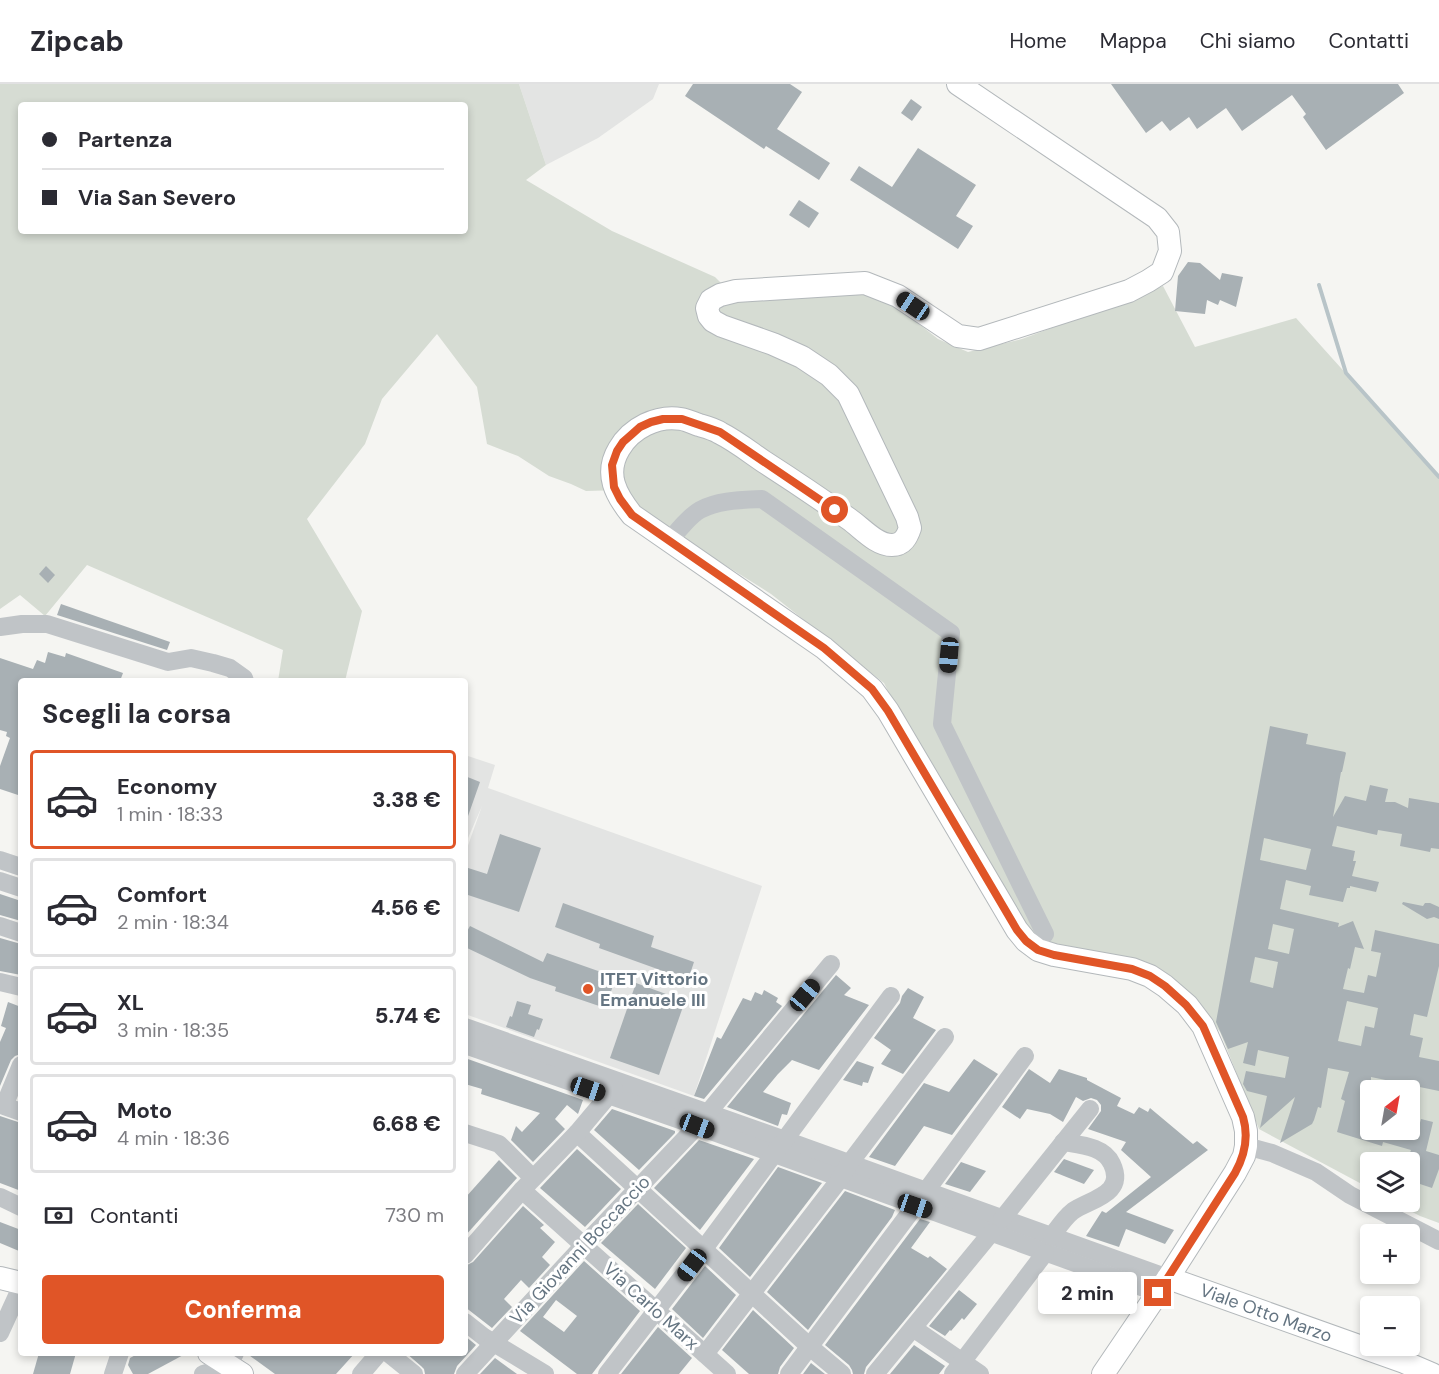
<!DOCTYPE html>
<html lang="it">
<head>
<meta charset="utf-8">
<style>
	:root { --surface:#fff; --page:#f2f2f3; --text:#2b2b33; --muted:#7c7c81; --line:#e1e1e2; --accent:#e05527 }
	body { margin:0; font-family:"DM Sans",sans-serif; background:var(--page); color:var(--text); height:100vh; display:flex; flex-direction:column; font-size:22px; white-space:nowrap }
	* { box-sizing:border-box; margin:0 }
	p { font-size:20px; color:var(--muted) }
	.icon { flex:none; width:33px; height:33px; fill:none; stroke:currentColor; stroke-width:2; stroke-linecap:round; stroke-linejoin:round }
	.map { position:relative; flex:1; overflow:hidden }
	.panel { position:absolute; left:18px; top:594px; width:450px; height:678px; display:flex; flex-direction:column; background:var(--surface); border-radius:6px; box-shadow:0 3px 9px #0003 }
	.panel>* { flex:none }
	.top-card { position:absolute; left:18px; top:18px; width:450px; height:132px; border-radius:6px; box-shadow:0 3px 9px #0003; display:grid; align-content:center; height:132px; padding:0 24px; background:var(--surface) }
	.needle { width:39px; rotate:31deg }
	.buttons { position:absolute; left:1360px; top:996px; display:grid; gap:12px }
	.buttons a { display:grid; place-items:center; width:60px; height:60px; border-radius:6px; background:var(--surface); box-shadow:0 3px 9px #0003; font-size:30px }
	.end { position:absolute; width:27px; height:27px; margin:-14px; border:8px solid #e05527; background:#fff; box-shadow:0 0 0 3px #fff }
	.from { border-radius:50% }
	.bubble { position:absolute; height:42px; border-radius:6px; background:var(--surface); box-shadow:0 3px 9px #0003; font-size:20px; font-weight:800; line-height:42px; text-align:center }
	.car { position:absolute; width:18px; height:36px; margin:-18px -9px; border-radius:8px; box-shadow:0 0 4px 2px #0007; background:linear-gradient(#222 24%,#8ab4d8 0 40%,#222 0 76%,#8ab4d8 0 86%,#222 0) }
	.top-card b { display:flex; align-items:center; gap:21px; height:57px; font-size:22px }
	.top-card b+b { border-top:2px solid var(--line) }
	.top-card i { width:15px; height:15px; background:var(--text) }
	ul { padding:0; list-style:none }
	li { display:flex; align-items:center; gap:18px; height:99px; margin:0 12px 9px; padding:0 12px; border:3px solid var(--line); border-radius:6px }
	li div { flex:1 }
	li b { display:block; font-size:22px }
	li em { font-style:normal; font-weight:800 }
	li.active { border-color:var(--accent) }
	li>.icon { width:54px; height:54px; stroke-width:1.5 }
	h2 { padding:0 24px; font-size:27px; line-height:72px }
	.pay { display:flex; align-items:center; gap:15px; height:66px; padding:0 24px; font-size:22px }
	.pay p { margin-inline-start:auto }
	.cta { display:flex; gap:12px; margin-top:auto; padding:12px 24px }
	.cta a { flex:1; height:69px; border-radius:6px; background:var(--accent); color:#fff; font-size:24px; font-weight:800; line-height:69px; text-align:center }
	header { display:flex; align-items:center; gap:36px; box-sizing:border-box; height:84px; padding:0 30px; background:var(--surface); border-bottom:2px solid var(--line) }
	header strong { font-size:28px }
	nav { display:flex; gap:33px; margin-inline-start:auto; font-size:21px }
	.map>svg:first-child { display:block }
	.built { fill:#e3e4e3 }
	.green { fill:#d6dcd3; fill-rule:evenodd }
	.lines { fill:none; stroke-linecap:round; stroke-linejoin:round }
	.stream { stroke:#b8c4c8; stroke-width:4 }
	.building { fill:#a8b0b4; fill-rule:evenodd }
	.major-casing { stroke:#b3b8bb; stroke-width:24 }
	.minor { stroke:#c0c4c7; stroke-width:18 }
	.major { stroke:#fff; stroke-width:22 }
	.route { stroke:#e05527; stroke-width:8 }
	.poi-dot { fill:#e05527; stroke:#fff; stroke-width:2 }
	.labels { text-anchor:middle; dominant-baseline:central; stroke-width:6; stroke-linejoin:round; paint-order:stroke }
	.poi-label { font-size:18px; font-weight:bold; fill:#657582; stroke:#fff; text-anchor:start }
	.street-label { font-size:18px; fill:#657582; stroke:#fff }
</style>
</head>
<body>
<header>
<strong>Zipcab</strong>
<nav><a>Home</a><a>Mappa</a><a>Chi siamo</a><a>Contatti</a></nav>
</header>
<div class="map">
<svg width="1439" height="1290" viewBox="0 0 1439 1290">
	<rect width="100%" height="100%" fill="#f5f5f2"/>
	<g class="built">
		<polygon points="519,0 659,0 653,15 598,54 546,81"/>
		<polygon points="465,671 495,681 488,704 762,802 694,1012 465,930 465,770 482,722 465,761"/>
	</g>
	<path class="green" d="M0,0H519L546,81L526,96L612,147L715,193L738,216L867,210L891,218L938,255L968,268L1022,255L1163,202L1195,263L1296,234L1439,393V1139L1420,1132L1393,1118H1410V1078H1371V1105L1259,1045L1220,948L1188,907L1053,862L1023,840L910,653L884,599L771,510L653,436L620,406L586,407L571,400L549,392L518,372L487,360L477,303L437,250L382,315L365,360L307,435L362,527L345,597H278L283,566L87,481L45,532L20,511L0,525ZM21,21H465V147H21ZM1371,1006H1410V1046H1371Z"/>
	<g class="lines">
		<polyline class="stream" points="1319,201 1346,289 1439,393"/>
	</g>
	<g class="building">
		<polygon points="693,0 790,0 802,8 777,45 830,79 819,96 766,62 764,65 685,12"/>
		<polygon points="1111,0 1398,0 1404,9 1326,66 1303,33 1306,30 1292,11 1242,47 1226,24 1197,45 1189,33 1170,47 1162,37 1146,49"/>
		<polygon points="911,15 922,23 912,37 901,29"/>
		<polygon points="918,64 976,101 956,132 973,142 958,165 850,96 859,82 892,103"/>
		<polygon points="799,116 819,129 809,144 789,131"/>
		<polygon points="1188,178 1200,179 1220,196 1222,189 1243,193 1236,223 1220,216 1218,221 1207,216 1205,230 1175,227 1178,192"/>
		<polygon points="46,482 55,491 48,499 39,490"/>
		<polygon points="61,520 170,558 167,566 57,531"/>
		<polygon points="48,568 65,573 66,569 123,589 120,597 21,597 21,712 0,705 0,682 10,654 6,652 7,648 0,646 0,574 33,585 37,576 45,579"/>
		<path d="M1270,642L1308,650L1306,660L1345,668L1346,669L1342,688H1341L1333,733L1345,712L1366,717L1370,701L1388,705L1385,718H1395L1408,724L1409,714L1439,719V765L1431,764L1430,768L1400,762L1402,750L1378,746L1377,751L1337,742L1332,762L1355,767L1353,777H1356L1352,792L1379,798L1376,808L1350,802V804H1347L1343,818L1309,811L1311,802L1286,796L1280,825L1339,839L1338,843L1353,837L1364,865L1355,863L1350,885L1348,884L1343,905L1364,909L1368,891L1376,893L1381,869L1371,867L1375,846L1439,860V882L1427,933L1414,930L1410,951L1423,954L1419,973L1439,977V1007L1371,993V1046H1418L1421,1035L1433,1038L1426,1067L1439,1071V1085L1432,1104L1411,1097L1417,1081L1407,1077L1411,1066L1383,1058L1382,1062L1337,1048L1345,1017L1341,1015L1349,988L1328,984L1321,1024L1318,1023L1314,1036L1312,1040L1280,1059L1295,1013L1260,1044L1267,1012L1247,1007L1243,1000L1246,987L1285,994L1289,973L1258,966L1255,982L1243,979L1248,958L1228,965L1216,938ZM1264,754L1311,765L1306,786L1260,776ZM1273,840L1294,845L1289,870L1268,865ZM1255,873L1278,878L1273,904L1250,898ZM1347,917L1378,924L1374,944L1365,942L1361,962L1338,957Z"/>
		<polygon points="465,692 480,698 467,735 465,734"/>
		<polygon points="500,750 541,764 519,828 465,810 465,783 487,790"/>
		<polygon points="0,810 21,817 21,837 0,831"/>
		<polygon points="1403,818 1423,822 1425,819 1430,819 1439,823 1439,835 1434,833 1427,835 1402,820"/>
		<polygon points="563,819 654,852 651,863 694,878 688,896 599,864 600,860 555,843"/>
		<polygon points="470,842 543,878 547,869 601,888 598,897 613,902 605,924 555,907 556,903 530,894 465,863 465,851"/>
		<polygon points="0,854 21,860 21,891 0,887"/>
		<polygon points="836,891 851,904 844,911 869,921 819,986 792,976 778,990 763,1008 791,1019 787,1031 782,1030 778,1042 727,1023"/>
		<polygon points="636,899 685,917 659,991 610,974"/>
		<polygon points="908,904 924,913 913,934 936,946 903,990 881,980 891,966 874,954 900,919 902,912"/>
		<polygon points="764,906 778,914 776,918 782,922 704,1015 694,1012 717,953 721,955 743,914 751,917 755,908 762,911"/>
		<polygon points="517,917 531,921 528,930 543,935 539,946 537,945 534,953 506,943 510,932 512,933"/>
		<polygon points="8,918 21,923 21,970 15,972 11,976 0,1002 0,958 6,944 1,942"/>
		<polygon points="465,974 583,1016 578,1030 567,1021 555,1035 565,1045 533,1078 511,1056 516,1042 522,1048 540,1029 481,1010 482,1005 465,1000"/>
		<polygon points="974,975 998,990 952,1051 924,1042 895,1082 869,1073 924,999 949,1008"/>
		<polygon points="857,977 874,983 868,999 863,998 862,1002 843,996"/>
		<polygon points="1029,985 1050,999 1059,985 1087,994 1087,996 1121,1014 1117,1022 1134,1030 1139,1023 1148,1028 1150,1024 1193,1060 1197,1057 1208,1066 1126,1128 1174,1146 1165,1160 1126,1145 1119,1163 1086,1152 1102,1127 1106,1129 1151,1093 1121,1066 1126,1058 1088,1045 1101,1027 1101,1021 1097,1016 1091,1014 1083,1017 1076,1013 1063,1038 1050,1030 1027,1025 1020,1035 1002,1023"/>
		<polygon points="612,1025 675,1047 675,1049 639,1086 594,1046"/>
		<polygon points="0,1032 21,1039 21,1107 0,1099"/>
		<polygon points="699,1056 754,1075 700,1146 654,1104"/>
		<polygon points="577,1065 621,1105 585,1143 540,1104"/>
		<polygon points="1064,1075 1094,1086 1084,1100 1054,1088"/>
		<polygon points="499,1076 517,1094 465,1152 465,1114"/>
		<polygon points="961,1078 986,1087 970,1108 945,1100"/>
		<polygon points="778,1083 822,1099 750,1193 719,1164"/>
		<polygon points="845,1107 895,1126 892,1133 808,1246 767,1208"/>
		<polygon points="638,1120 686,1164 655,1205 601,1159"/>
		<polygon points="523,1122 544,1141 540,1144 555,1158 542,1173 550,1181 529,1204 521,1196 504,1215 512,1223 492,1244 465,1223 465,1182 473,1178"/>
		<polygon points="920,1135 930,1138 911,1164 928,1174 930,1172 947,1185 866,1283 864,1290 853,1290 852,1286 849,1281 825,1261"/>
		<polygon points="0,1138 21,1146 21,1161 19,1167 0,1159"/>
		<path d="M584,1177L640,1227L592,1290H577L520,1247ZM556,1216L577,1232L564,1248L543,1233Z"/>
		<polygon points="705,1182 736,1211 703,1254 672,1225"/>
		<polygon points="959,1206 977,1220 964,1236 962,1234 951,1247 950,1246 945,1252 929,1242"/>
		<polygon points="753,1226 794,1264 780,1283 778,1290 749,1290 722,1266"/>
		<polygon points="658,1243 692,1274 679,1290 621,1290"/>
		<polygon points="465,1252 476,1261 457,1282 454,1290 425,1290 424,1285 421,1282 406,1269 465,1269"/>
		<polygon points="914,1261 945,1282 939,1290 890,1290"/>
		<polygon points="39,1269 76,1269 70,1290 33,1290"/>
		<polygon points="139,1269 187,1269 148,1290 133,1290 128,1281 130,1274"/>
		<polygon points="246,1269 285,1269 293,1271 295,1269 355,1269 336,1290 275,1290"/>
		<polygon points="495,1274 517,1290 480,1290"/>
		<polygon points="811,1279 825,1290 803,1290"/>
	</g>
	<g class="lines">
		<defs>
			<g id="major">
				<path d="M958,0L1157,134L1168,148L1170,167L1162,188L1148,197L1129,207L979,255L958,252L898,212L865,199L736,207L720,211L711,216L707,224L709,232L713,237L722,242L773,260L802,273L829,291L848,310L907,433L910,444C907,453 903,461 892,461C876,461 862,444 849,435C822,416 794,397 766,379C751,369 736,357 720,349C714,345 706,343 699,341C693,339 687,336 681,335C657,331 631,344 619,365C604,390 616,411 632,431L824,564L872,605L888,627L1017,846L1026,857L1038,866L1054,871L1132,885L1150,892L1165,902L1187,921L1203,942L1243,1033L1246,1047V1062L1244,1072L1235,1089L1168,1194L1103,1290"/>
				<polyline points="0,1194 21,1199"/>
				<polyline points="1168,1194 1404,1278 1432,1290"/>
				<polyline points="209,1269 242,1290"/>
			</g>
		</defs>
		<use href="#major" class="major-casing"/>
		<g class="minor">
			<path d="M670,457C676,448 691,431 700,426C718,416 742,416 762,415L951,549L942,640L1045,850"/>
			<polyline points="0,543 22,540 47,540 168,578 191,574 213,579 230,584 244,594 245,597"/>
			<polyline points="0,776 21,783"/>
			<polyline points="0,797 21,804"/>
			<polyline points="0,842 21,849"/>
			<polyline points="0,898 21,903"/>
			<polyline points="465,943 785,1056 1168,1194"/>
			<polyline points="465,961 697,1042 1158,1209"/>
			<polyline points="21,981 4,1022 21,1028"/>
			<polyline points="465,1049 499,1060 533,1094"/>
			<polyline points="577,1049 810,1263 842,1290"/>
			<polyline points="1246,1062 1272,1069 1316,1088 1350,1111 1439,1157"/>
			<polyline points="522,1106 727,1290"/>
			<polyline points="0,1113 21,1123"/>
			<polyline points="1002,1135 1090,1025"/>
			<path d="M1052,1152C1058,1144 1064,1134 1073,1127C1091,1115 1126,1110 1112,1080C1104,1062 1080,1061 1063,1058"/>
			<polyline points="465,1171 522,1106 577,1049 614,1005"/>
			<polyline points="465,1238 484,1253 545,1290"/>
			<polyline points="913,1244 980,1290"/>
			<polyline points="0,1249 21,1203"/>
			<polyline points="388,1269 414,1290"/>
			<polyline points="705,1270 840,1095 849,1080 945,953"/>
			<polyline points="113,1290 120,1269"/>
			<path d="M203,1290C222,1284 226,1290 235,1269"/>
			<polyline points="361,1290 379,1269"/>
			<polyline points="465,1290 583,1162 697,1042 831,880"/>
			<polyline points="607,1290 703,1166 891,912"/>
			<polyline points="789,1290 915,1122 1025,972"/>
			<polyline points="875,1290 991,1149"/>
			<polyline points="953,1290 1045,1169"/>
		</g>
		<use href="#major" class="major"/>
	</g>
	<g class="lines">
		<path class="route" d="M835,426L720,348L682,335H663L651,338L640,343L631,351L623,358L617,367L612,381L614,403L620,415L632,431L824,564L872,605L888,627L1017,846L1026,857L1038,866L1054,871L1132,885L1150,892L1165,902L1186,921L1203,942L1243,1033C1249,1053 1245,1071 1235,1089L1158,1209"/>
	</g>
	<circle class="poi-dot" cx="588" cy="905" r="6"/>
	<g class="labels">
		<g class="poi-label">
			<text x="600" y="895">ITET Vittorio<tspan x="600" dy="21">Emanuele III</tspan></text>
		</g>
		<g class="street-label">
			<text transform="translate(580 1166) rotate(-47)">Via Giovanni Boccaccio</text>
			<text transform="translate(651 1222) rotate(42)">Via Carlo Marx</text>
			<text transform="translate(1266 1229) rotate(20)">Viale Otto Marzo</text>
		</g>
	</g>
</svg>
<div class="buttons">
<a><svg class="needle" viewBox="-14 -14 28 28"><path d="M0-13l5 13h-10z" fill="#e53935"/><path d="M0 13l5-13h-10z" fill="#7c7c81"/></svg></a>
<a><svg class="icon" aria-label="layers" viewBox="0 0 24 24"><path d="M12 4l9 5-9 5-9-5zM3 14l9 5 9-5"/></svg></a>
<a>+</a>
<a>−</a>
</div>
<i class="end from" style="left:835px;top:426px"></i>
<i class="end" style="left:1158px;top:1209px"></i>
<div class="bubble" style="left:1038px;top:1188px;width:99px">2 min</div>
<i class="car" style="left:913px;top:222px;rotate:304deg"></i>
<i class="car" style="left:949px;top:571px;rotate:185deg"></i>
<i class="car" style="left:805px;top:911px;rotate:40deg"></i>
<i class="car" style="left:588px;top:1005px;rotate:109deg"></i>
<i class="car" style="left:697px;top:1042px;rotate:111deg"></i>
<i class="car" style="left:915px;top:1122px;rotate:109deg"></i>
<i class="car" style="left:692px;top:1181px;rotate:217deg"></i>
<div class="top-card">
<b><i class="from"></i>Partenza</b>
<b><i></i>Via San Severo</b>
</div>
<section class="panel">
<h2>Scegli la corsa</h2>
<ul>
<li class="active"><svg class="icon" aria-label="car" viewBox="0 0 24 24"><path d="M5 17H2v-5l4-1 3-4h7l3 4 3 1v5h-3M9 17h6M6 11h13"/><circle cx="7" cy="17" r="2"/><circle cx="17" cy="17" r="2"/></svg><div><b>Economy</b><p>1 min · 18:33</p></div><em>3.38 €</em></li>
<li><svg class="icon" aria-label="car" viewBox="0 0 24 24"><path d="M5 17H2v-5l4-1 3-4h7l3 4 3 1v5h-3M9 17h6M6 11h13"/><circle cx="7" cy="17" r="2"/><circle cx="17" cy="17" r="2"/></svg><div><b>Comfort</b><p>2 min · 18:34</p></div><em>4.56 €</em></li>
<li><svg class="icon" aria-label="car" viewBox="0 0 24 24"><path d="M5 17H2v-5l4-1 3-4h7l3 4 3 1v5h-3M9 17h6M6 11h13"/><circle cx="7" cy="17" r="2"/><circle cx="17" cy="17" r="2"/></svg><div><b>XL</b><p>3 min · 18:35</p></div><em>5.74 €</em></li>
<li><svg class="icon" aria-label="car" viewBox="0 0 24 24"><path d="M5 17H2v-5l4-1 3-4h7l3 4 3 1v5h-3M9 17h6M6 11h13"/><circle cx="7" cy="17" r="2"/><circle cx="17" cy="17" r="2"/></svg><div><b>Moto</b><p>4 min · 18:36</p></div><em>6.68 €</em></li>
</ul>
<div class="pay"><svg class="icon" aria-label="cash" viewBox="0 0 24 24"><path d="M3 7h18v10H3z"/><circle cx="12" cy="12" r="2"/></svg>Contanti<p>730 m</p></div>
<div class="cta"><a>Conferma</a></div>
</section>
</div>
</body>
</html>
